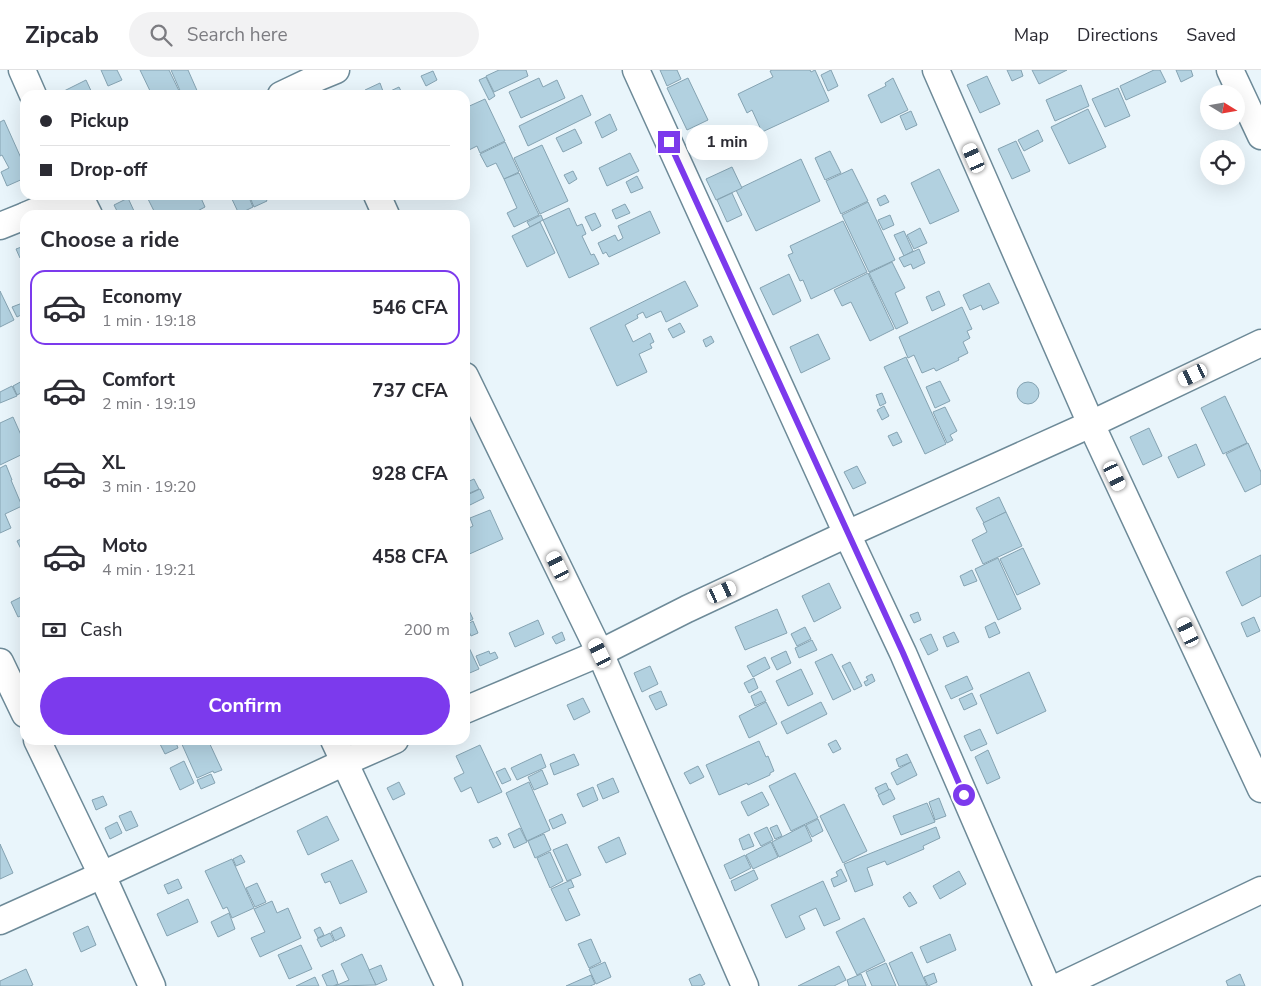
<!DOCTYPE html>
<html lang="en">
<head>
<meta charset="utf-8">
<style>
	:root { --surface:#fff; --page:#f2f2f3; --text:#2b2b33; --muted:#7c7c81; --line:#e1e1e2; --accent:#7c3aed }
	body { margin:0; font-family:"Nunito Sans",sans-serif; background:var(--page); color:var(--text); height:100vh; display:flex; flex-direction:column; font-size:19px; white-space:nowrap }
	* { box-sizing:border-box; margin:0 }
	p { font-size:16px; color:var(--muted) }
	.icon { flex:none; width:28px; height:28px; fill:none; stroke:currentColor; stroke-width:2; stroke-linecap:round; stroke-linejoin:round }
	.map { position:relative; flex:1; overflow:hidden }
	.details { position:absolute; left:20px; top:140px; width:450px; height:535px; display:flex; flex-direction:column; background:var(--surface); border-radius:15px; box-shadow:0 5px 20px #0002 }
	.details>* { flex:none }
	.hud { position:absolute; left:20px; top:20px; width:450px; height:110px; border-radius:15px; box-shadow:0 5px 20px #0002; display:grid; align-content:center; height:110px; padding:0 20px; background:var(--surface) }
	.needle { width:32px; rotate:101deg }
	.fabs { position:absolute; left:1200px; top:15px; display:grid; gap:10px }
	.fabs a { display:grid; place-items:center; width:45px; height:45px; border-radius:50%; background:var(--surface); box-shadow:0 5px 20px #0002; font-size:25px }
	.end { position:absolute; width:22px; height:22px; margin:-11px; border:6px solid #7c3aed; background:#fff; box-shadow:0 0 0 2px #fff }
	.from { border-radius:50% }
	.bubble { position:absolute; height:35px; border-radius:18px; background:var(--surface); box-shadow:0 5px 20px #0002; font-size:16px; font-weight:700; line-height:35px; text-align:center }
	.car { position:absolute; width:15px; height:30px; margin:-15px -8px; border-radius:6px; box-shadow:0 0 4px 1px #0007; background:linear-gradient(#fff 24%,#345 0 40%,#fff 0 76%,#345 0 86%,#fff 0) }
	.hud b { display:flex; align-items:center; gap:18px; height:48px; font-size:19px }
	.hud b+b { border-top:1px solid var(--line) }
	.hud i { width:12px; height:12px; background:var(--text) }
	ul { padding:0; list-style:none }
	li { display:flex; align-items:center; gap:15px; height:75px; margin:0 10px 8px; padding:0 10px; border:2px solid transparent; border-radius:15px }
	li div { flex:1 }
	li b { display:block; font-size:19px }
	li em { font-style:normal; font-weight:700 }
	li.selected { border-color:var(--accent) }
	li>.icon { width:45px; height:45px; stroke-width:1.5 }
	h2 { padding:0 20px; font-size:22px; line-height:60px }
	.pay { display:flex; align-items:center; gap:12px; height:55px; padding:0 20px; font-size:19px }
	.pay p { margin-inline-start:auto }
	.action { display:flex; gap:10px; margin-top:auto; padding:10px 20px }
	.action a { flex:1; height:58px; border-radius:30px; background:var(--accent); color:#fff; font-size:20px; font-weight:700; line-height:58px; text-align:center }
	header { display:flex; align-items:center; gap:30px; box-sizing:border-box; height:70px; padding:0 25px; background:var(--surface); border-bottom:1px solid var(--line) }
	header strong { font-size:24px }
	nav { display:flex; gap:28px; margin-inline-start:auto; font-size:18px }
	.search { width:350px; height:45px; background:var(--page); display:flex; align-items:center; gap:12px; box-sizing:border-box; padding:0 18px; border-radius:28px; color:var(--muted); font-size:19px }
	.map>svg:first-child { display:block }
	.building { fill:#b2d1e0; stroke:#85a3b2 }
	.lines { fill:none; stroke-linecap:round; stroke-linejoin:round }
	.minor-casing { stroke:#6d8a98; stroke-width:29 }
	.minor { stroke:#fff; stroke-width:26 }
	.route { stroke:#7c3aed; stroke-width:6 }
</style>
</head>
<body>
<header>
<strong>Zipcab</strong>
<div class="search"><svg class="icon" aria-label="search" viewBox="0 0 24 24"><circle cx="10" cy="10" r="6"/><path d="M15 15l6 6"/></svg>Search here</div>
<nav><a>Map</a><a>Directions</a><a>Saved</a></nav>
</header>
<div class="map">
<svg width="1261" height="916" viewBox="0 0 1261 916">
	<rect width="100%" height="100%" fill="#e9f5fb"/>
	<g class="building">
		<polygon points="101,0 117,0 122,10 108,16"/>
		<polygon points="140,0 169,0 181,25 152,25"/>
		<polygon points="171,0 188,0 199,25 182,25"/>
		<polygon points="499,0 526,0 528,6 494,22 486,6"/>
		<polygon points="660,0 677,0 681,9 667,16"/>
		<polygon points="772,0 810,0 811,2 815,0 829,31 762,62 752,40 747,43 738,24 773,7 770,1"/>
		<polygon points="831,0 838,16 828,21 821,5"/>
		<polygon points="1007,0 1021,0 1023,6 1012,11"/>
		<polygon points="1032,0 1067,0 1039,14"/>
		<polygon points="1154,0 1160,0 1166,12 1126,30 1120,16"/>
		<polygon points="1176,0 1191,0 1193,6 1181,12"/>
		<polygon points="433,1 437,10 426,16 421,6"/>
		<polygon points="987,6 1000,34 980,43 967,15"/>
		<polygon points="486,7 495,26 489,30 479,10"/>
		<polygon points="539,8 543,17 557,10 565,28 521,48 509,22"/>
		<polygon points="688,8 708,50 687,60 667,18"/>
		<polygon points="893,8 908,40 881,53 868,25 886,16 885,13"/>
		<polygon points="86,10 93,25 66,25 64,21"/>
		<polygon points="380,13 384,24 399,17 403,25 367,25 365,20"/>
		<polygon points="1081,15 1089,36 1055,51 1046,30"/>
		<polygon points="1118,18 1130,46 1105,57 1092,29"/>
		<polygon points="582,25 591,45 528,76 519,56"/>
		<polygon points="485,29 505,71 480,83 477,76 465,82 465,38"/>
		<polygon points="1088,39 1106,77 1069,94 1051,57"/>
		<polygon points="911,41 917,55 906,60 900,46"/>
		<polygon points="610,44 617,60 602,68 595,52"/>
		<polygon points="4,50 25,97 25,108 7,116 1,102 9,98 2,85 0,86 0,52"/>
		<polygon points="575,59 582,73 563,82 556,68"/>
		<polygon points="1038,60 1043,71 1024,81 1018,70"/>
		<polygon points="1016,71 1030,101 1012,109 998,79"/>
		<polygon points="505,72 519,102 504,109 496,93 487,97 480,84"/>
		<polygon points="542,75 568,131 540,144 514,88"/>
		<polygon points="830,81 841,103 825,110 815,88"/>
		<polygon points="630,83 639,101 607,116 599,98"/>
		<polygon points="801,89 820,131 756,161 736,120"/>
		<polygon points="732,97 742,118 716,130 706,109"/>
		<polygon points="852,99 868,131 841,144 826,111"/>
		<polygon points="939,99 959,141 930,154 911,113"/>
		<polygon points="573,101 577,109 569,114 564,105"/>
		<polygon points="519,103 539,145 514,157 507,143 517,138 504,109"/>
		<polygon points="637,106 643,118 631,123 626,112"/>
		<polygon points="732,123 742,145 727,152 717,130"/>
		<polygon points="146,125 208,125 201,128 205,137 190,145 156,145"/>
		<polygon points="230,125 248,125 253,137 239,144"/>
		<polygon points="249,125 264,125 267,131 254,137"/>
		<polygon points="885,125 889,132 880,136 877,129"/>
		<polygon points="128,128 134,141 125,145 119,145 114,135"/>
		<polygon points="868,132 895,190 869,202 842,145"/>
		<polygon points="625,134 630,143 616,149 612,140"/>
		<polygon points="569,138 577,156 582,154 586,164 582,166 591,185 594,184 599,194 569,208 543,150"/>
		<polygon points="650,141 660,163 609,187 606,182 603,184 598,173 615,165 618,171 623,168 618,156"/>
		<polygon points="595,143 601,156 592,161 585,147"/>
		<polygon points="541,145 543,150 530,157 527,152"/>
		<polygon points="890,145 894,155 883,160 878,150"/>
		<polygon points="843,151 867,202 811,229 803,210 800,211 788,185 793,183 790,176"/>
		<polygon points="540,152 555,183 527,197 512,166"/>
		<polygon points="920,158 927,173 914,179 907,165"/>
		<polygon points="904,161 913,181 904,186 894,165"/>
		<polygon points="24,176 25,186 20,188 16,179"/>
		<polygon points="919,179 925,193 913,199 911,194 904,197 899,188"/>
		<polygon points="892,192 905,218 895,223 908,253 896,259 869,203"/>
		<polygon points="868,203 894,259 870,271 851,232 842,236 834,220"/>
		<polygon points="789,204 801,231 773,245 760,218"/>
		<polygon points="685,211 698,236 666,252 661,241 646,248 643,242 637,245 638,248 625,255 633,272 650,263 654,272 650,274 652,278 639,284 647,302 617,316 590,258"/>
		<polygon points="989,213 999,233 983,240 981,235 970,240 963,225"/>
		<polygon points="0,221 14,250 0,257"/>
		<polygon points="939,221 945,235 932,241 926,227"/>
		<polygon points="25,232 25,243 17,247 12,237"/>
		<polygon points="962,237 972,259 967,261 970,268 963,272 968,283 958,288 959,290 936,301 934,298 922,303 914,285 908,288 899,267"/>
		<polygon points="680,253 685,262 673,268 668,259"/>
		<polygon points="818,264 830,289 801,303 790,277"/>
		<polygon points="711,266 714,272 706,277 703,270"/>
		<polygon points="906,287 946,374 925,384 884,297"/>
		<polygon points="24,310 25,321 17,325 13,316"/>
		<polygon points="940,311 950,331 935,338 926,317"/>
		<circle cx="1028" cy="323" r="11"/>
		<polygon points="12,316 17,326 0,333 0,322"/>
		<polygon points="882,323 886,333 880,336 876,325"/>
		<polygon points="1225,326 1247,373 1223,384 1201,338"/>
		<polygon points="884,336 889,346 882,350 877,340"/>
		<polygon points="945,337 957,361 950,365 953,370 947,373 933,342"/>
		<polygon points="13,347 25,374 25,383 0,395 0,353"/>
		<polygon points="1149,358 1162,386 1143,395 1130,367"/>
		<polygon points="897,362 902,372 893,376 888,366"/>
		<polygon points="1248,373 1261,402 1261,414 1245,422 1226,384"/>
		<polygon points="1196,374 1205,395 1178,408 1168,387"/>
		<polygon points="6,395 12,410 11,410 22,436 5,444 11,458 0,463 0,398"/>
		<polygon points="857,396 866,413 853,419 844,402"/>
		<polygon points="474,409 479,419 465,425 465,413"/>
		<polygon points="480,419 484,428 470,435 465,426"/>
		<polygon points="999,427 1006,442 984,453 976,438"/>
		<polygon points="490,440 503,469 465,486 465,460 473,456 470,448"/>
		<polygon points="1006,442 1022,476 983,494 972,470 987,462 983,453"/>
		<polygon points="25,467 25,482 23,483 17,471"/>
		<polygon points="1023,478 1040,514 1017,525 1000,489"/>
		<polygon points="1261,485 1261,526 1242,536 1226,502"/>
		<polygon points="998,488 1021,539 998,550 975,499"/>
		<polygon points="972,500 977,511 964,516 960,506"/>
		<polygon points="829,513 841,538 814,552 802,526"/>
		<polygon points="25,525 25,544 18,547 11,532"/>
		<polygon points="466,534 473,549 468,552 465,544 465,535"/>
		<polygon points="777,539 787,563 745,580 735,557"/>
		<polygon points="918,542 921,550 914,553 910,545"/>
		<polygon points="1254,547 1260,561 1247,567 1241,553"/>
		<polygon points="538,550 544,564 515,577 509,563"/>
		<polygon points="473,551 478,563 471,566 466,555"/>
		<polygon points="995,552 1000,563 989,568 985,557"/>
		<polygon points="805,557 811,569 797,576 791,564"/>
		<polygon points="562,562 565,570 556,574 552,567"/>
		<polygon points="954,562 959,572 947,577 943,567"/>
		<polygon points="931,564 938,580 928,585 920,569"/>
		<polygon points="465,569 479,599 465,605"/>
		<polygon points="812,570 817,580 799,588 795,578"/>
		<polygon points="489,581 490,584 495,582 498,588 480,596 476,586"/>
		<polygon points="786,581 791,593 777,600 771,588"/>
		<polygon points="832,584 851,621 833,630 815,592"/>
		<polygon points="765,587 770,598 753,607 747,596"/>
		<polygon points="850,592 862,616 854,620 842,596"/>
		<polygon points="650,596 658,614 642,622 634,603"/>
		<polygon points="801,599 813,624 788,636 776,611"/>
		<polygon points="1029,602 1046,641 997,664 980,625"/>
		<polygon points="872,604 875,611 866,616 864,612 868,610 866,607"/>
		<polygon points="967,606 973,619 951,629 945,616"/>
		<polygon points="754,608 758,618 749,623 744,613"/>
		<polygon points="661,621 667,635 656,640 649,626"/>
		<polygon points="761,621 766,631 755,636 751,626"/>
		<polygon points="972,623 977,634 964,640 959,629"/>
		<polygon points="583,628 590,642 574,650 567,635"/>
		<polygon points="766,632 777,654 749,668 739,646"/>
		<polygon points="821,632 827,644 787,664 781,652"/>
		<polygon points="980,659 987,674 971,681 964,666"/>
		<polygon points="158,670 175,670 178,678 165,684"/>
		<polygon points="180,670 208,670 222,700 214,703 213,701 197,708"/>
		<polygon points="836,670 841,679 833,683 828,674"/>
		<polygon points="759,671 766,687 768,686 774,701 770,703 770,705 748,715 747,713 719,725 706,695"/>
		<polygon points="480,675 502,722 478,733 471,717 461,722 454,708 464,703 456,686"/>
		<polygon points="988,680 1000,708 987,714 975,687"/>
		<polygon points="541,684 546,697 517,710 511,698"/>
		<polygon points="574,684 579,695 554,705 550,694"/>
		<polygon points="907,684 911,692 899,697 896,689"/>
		<polygon points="184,691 194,713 180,720 170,698"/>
		<polygon points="911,692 917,705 897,715 891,703"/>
		<polygon points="698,696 704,707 690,714 684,703"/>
		<polygon points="505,698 511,710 502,714 496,702"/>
		<polygon points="542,700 548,714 534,720 528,707"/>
		<polygon points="795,703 818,748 791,761 769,716"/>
		<polygon points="211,704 215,713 201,719 197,710"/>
		<polygon points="613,708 619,722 603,729 597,715"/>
		<polygon points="399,712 405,724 393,730 387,718"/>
		<polygon points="529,712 550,760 527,771 506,723"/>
		<polygon points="886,713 889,720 879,725 875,718"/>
		<polygon points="593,717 598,730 583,737 577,724"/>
		<polygon points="890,719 895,729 883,735 878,725"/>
		<polygon points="762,722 769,735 748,746 741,732"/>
		<polygon points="103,726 107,735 96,740 92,730"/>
		<polygon points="939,728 946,746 935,750 929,732"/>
		<polygon points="927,733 935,752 901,765 893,746"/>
		<polygon points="844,734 867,781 843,793 820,746"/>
		<polygon points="131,741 138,756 126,761 119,746"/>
		<polygon points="562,744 566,753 553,759 549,750"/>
		<polygon points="327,746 339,770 308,785 297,761"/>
		<polygon points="818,749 823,761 812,767 806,755"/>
		<polygon points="117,752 122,763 110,769 105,758"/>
		<polygon points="777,755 782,766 775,769 770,758"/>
		<polygon points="805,755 812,771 779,787 772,772"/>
		<polygon points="767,757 773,770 761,776 754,763"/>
		<polygon points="936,757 940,768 923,776 924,779 887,795 885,791 867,798 873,815 855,822 844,794"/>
		<polygon points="520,758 527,772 514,778 508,764"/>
		<polygon points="544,764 551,780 535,788 528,771"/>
		<polygon points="749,764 754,776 743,780 739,769"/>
		<polygon points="497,767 501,774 493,778 489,770"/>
		<polygon points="619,767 626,784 606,793 598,777"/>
		<polygon points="771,772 778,787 753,799 746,785"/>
		<polygon points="0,774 13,803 0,809"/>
		<polygon points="567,774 581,805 567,811 553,780"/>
		<polygon points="550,782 563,811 550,818 537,788"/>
		<polygon points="241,785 245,792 236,796 233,789"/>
		<polygon points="745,785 751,798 730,809 724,795"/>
		<polygon points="232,789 254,838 232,848 227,837 223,839 205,801"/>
		<polygon points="352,790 367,822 340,834 330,811 325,813 321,804"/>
		<polygon points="841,799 847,811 834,817 831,809 838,806 836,802"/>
		<polygon points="754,800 758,809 735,821 731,811"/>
		<polygon points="959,801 966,814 940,829 933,816"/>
		<polygon points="178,809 182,818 168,824 164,815"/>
		<polygon points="571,810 574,817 568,819 580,845 566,851 551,819"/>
		<polygon points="823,811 840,849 824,856 816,838 799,846 805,859 786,868 771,835"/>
		<polygon points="257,813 266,832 255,837 246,818"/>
		<polygon points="910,822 917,833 909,837 903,827"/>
		<polygon points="188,829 198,852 167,866 157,844"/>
		<polygon points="272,831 277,843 288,838 301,868 260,887 251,868 265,862 254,839"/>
		<polygon points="229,843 235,859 218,867 211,852"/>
		<polygon points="864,848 885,891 857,905 836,862"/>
		<polygon points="88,856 96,875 81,882 73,863"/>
		<polygon points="320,857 324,865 318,868 314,860"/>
		<polygon points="341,857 345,866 335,871 331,862"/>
		<polygon points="330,863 334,871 321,877 317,869"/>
		<polygon points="950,864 956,880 927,893 920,877"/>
		<polygon points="591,869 601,892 589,898 578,874"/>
		<polygon points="301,875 312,899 289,909 278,885"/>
		<polygon points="912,882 927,916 899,916 889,893"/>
		<polygon points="362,884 376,915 335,916 349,910 341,894"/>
		<polygon points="605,892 611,907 596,914 589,899"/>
		<polygon points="886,893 896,916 872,916 866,902"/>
		<polygon points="381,895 387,910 376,915 369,900"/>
		<polygon points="839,896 846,910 834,916 798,916"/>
		<polygon points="26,899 33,915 30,916 0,916 0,911"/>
		<polygon points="333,900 338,914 333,916 327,916 322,905"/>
		<polygon points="934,903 937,912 928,916 924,907"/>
		<polygon points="700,904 705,914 701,916 692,916 689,909"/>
		<polygon points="861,904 866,916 849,916 847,910"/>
		<polygon points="1240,904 1245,916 1228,916 1226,911"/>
		<polygon points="591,905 595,914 590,916 566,916"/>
		<polygon points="315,907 319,916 296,916"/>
	</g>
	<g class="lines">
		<defs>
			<g id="minor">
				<polyline points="22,0 33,25"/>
				<polyline points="636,0 847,464 903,583 1047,916"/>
				<polyline points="936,0 1091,354 1261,719"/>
				<polyline points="1230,0 1261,66"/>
				<polyline points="281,25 319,7 336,0"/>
				<polyline points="79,125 89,145"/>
				<polyline points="377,125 386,145"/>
				<polyline points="27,145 74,125"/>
				<polyline points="0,156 25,146"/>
				<polyline points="465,306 600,583 745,916"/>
				<polyline points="0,592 25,644"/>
				<polyline points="465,640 600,583 687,539 847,464 1091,354 1261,273"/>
				<polyline points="37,670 102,805 152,916"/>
				<polyline points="334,670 449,916"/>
				<polyline points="0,851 102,805 345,692 395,670"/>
				<polyline points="1060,916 1261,820"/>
			</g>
		</defs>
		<use href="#minor" class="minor-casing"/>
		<use href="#minor" class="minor"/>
	</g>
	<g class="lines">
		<polyline class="route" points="669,72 903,583 964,725"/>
	</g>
</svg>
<div class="fabs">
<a><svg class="needle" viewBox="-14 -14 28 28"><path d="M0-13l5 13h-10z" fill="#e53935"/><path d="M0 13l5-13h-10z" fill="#7c7c81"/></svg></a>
<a><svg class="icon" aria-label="locate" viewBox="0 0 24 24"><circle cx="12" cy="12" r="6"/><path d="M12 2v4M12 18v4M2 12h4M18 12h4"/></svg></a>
</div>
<i class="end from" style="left:964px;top:725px"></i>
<i class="end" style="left:669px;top:72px"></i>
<div class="bubble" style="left:686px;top:55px;width:82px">1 min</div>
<i class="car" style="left:974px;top:88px;rotate:336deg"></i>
<i class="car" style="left:1193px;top:305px;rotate:244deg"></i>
<i class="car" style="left:1115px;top:406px;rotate:155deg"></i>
<i class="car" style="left:558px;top:496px;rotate:334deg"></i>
<i class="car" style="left:722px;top:522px;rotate:65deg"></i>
<i class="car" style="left:1188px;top:562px;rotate:335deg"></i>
<i class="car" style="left:600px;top:583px;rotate:334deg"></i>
<div class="hud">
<b><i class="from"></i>Pickup</b>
<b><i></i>Drop-off</b>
</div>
<section class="details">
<h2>Choose a ride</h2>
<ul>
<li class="selected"><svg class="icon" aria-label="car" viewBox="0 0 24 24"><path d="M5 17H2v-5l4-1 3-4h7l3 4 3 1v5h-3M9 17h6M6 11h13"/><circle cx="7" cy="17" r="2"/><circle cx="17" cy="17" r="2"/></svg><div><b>Economy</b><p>1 min · 19:18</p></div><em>546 CFA</em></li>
<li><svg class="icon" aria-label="car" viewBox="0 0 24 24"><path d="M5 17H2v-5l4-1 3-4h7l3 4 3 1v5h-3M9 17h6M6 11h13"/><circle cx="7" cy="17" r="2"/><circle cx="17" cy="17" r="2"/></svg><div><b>Comfort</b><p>2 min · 19:19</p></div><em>737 CFA</em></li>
<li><svg class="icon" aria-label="car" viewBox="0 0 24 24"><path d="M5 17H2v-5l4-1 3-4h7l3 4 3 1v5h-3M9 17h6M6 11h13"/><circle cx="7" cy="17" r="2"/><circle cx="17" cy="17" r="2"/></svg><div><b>XL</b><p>3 min · 19:20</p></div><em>928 CFA</em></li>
<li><svg class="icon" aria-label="car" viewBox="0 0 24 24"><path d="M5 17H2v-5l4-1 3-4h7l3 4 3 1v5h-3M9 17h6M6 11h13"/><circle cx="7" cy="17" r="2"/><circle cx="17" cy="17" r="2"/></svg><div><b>Moto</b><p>4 min · 19:21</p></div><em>458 CFA</em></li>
</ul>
<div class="pay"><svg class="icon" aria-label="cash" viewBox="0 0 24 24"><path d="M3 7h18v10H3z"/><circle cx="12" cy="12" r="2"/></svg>Cash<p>200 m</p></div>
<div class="action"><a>Confirm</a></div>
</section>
</div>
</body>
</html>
